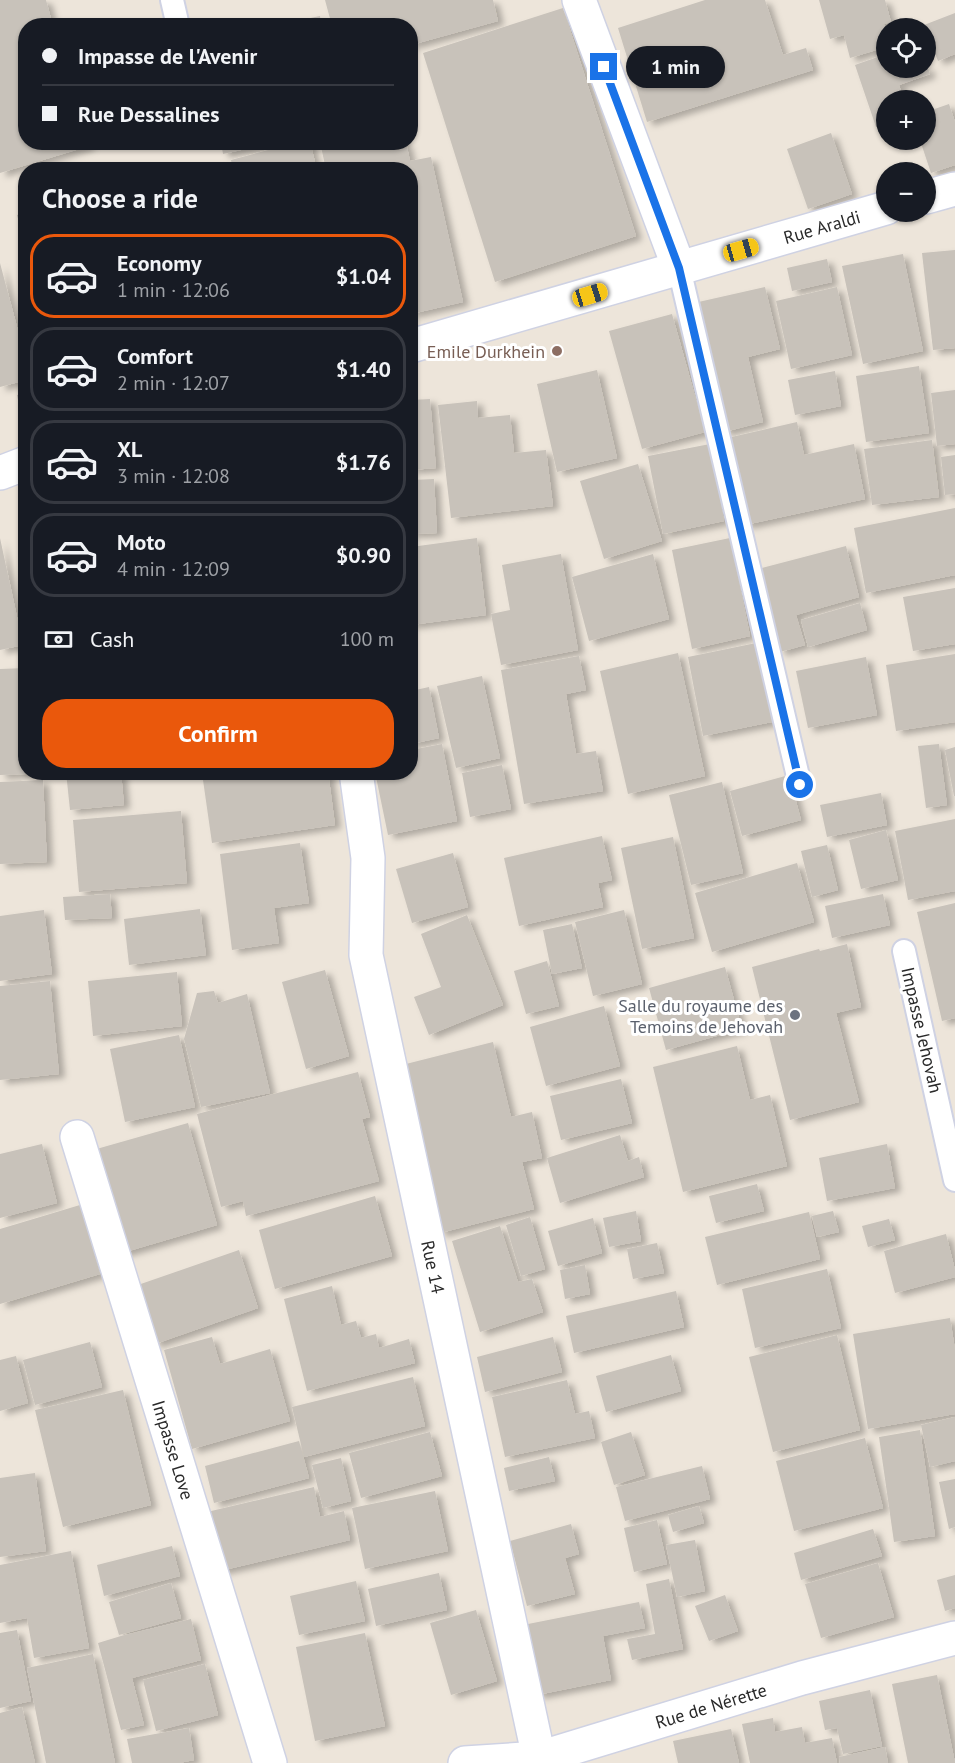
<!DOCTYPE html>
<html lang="en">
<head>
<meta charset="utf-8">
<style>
	:root { --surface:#171b24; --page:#20242c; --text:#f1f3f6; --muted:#9ea1a6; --line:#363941; --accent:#ea580c }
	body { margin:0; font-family:"PT Sans",sans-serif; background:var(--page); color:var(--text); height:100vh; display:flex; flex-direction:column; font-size:22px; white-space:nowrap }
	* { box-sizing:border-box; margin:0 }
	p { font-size:20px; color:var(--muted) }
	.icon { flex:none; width:33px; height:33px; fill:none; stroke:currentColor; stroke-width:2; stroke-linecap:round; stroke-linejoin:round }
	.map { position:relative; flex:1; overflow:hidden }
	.drawer { position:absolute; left:18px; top:162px; width:400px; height:618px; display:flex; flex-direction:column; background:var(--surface); border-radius:24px; box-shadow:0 2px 4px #0004 }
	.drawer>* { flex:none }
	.guide { position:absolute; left:18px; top:18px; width:400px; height:132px; border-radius:24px; box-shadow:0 2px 4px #0004; display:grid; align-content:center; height:132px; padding:0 24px; background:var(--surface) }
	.fabs { position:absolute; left:876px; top:18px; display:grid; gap:12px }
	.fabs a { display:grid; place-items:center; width:60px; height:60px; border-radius:50%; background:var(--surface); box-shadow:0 2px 4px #0004; font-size:30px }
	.end { position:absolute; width:27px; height:27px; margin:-14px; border:8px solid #1a73e8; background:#fff; box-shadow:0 0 0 3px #fff }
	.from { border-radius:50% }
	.bubble { position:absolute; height:42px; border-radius:21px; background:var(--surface); box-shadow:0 2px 4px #0004; font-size:20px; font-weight:700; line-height:42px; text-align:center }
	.car { position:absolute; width:18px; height:36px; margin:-18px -9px; border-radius:8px; box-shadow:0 0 4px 2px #0007; background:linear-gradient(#f5c518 24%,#345 0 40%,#f5c518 0 76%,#345 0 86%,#f5c518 0) }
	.guide b { display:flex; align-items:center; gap:21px; height:57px; font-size:22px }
	.guide b+b { border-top:2px solid var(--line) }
	.guide i { width:15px; height:15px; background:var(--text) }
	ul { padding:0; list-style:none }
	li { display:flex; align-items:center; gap:18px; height:84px; margin:0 12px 9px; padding:0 12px; border:3px solid var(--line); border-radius:24px }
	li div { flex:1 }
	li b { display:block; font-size:22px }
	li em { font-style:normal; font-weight:700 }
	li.selected { border-color:var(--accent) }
	li>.icon { width:54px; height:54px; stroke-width:1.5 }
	h2 { padding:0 24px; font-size:27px; line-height:72px }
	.pay { display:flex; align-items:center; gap:15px; height:66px; padding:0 24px; font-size:22px }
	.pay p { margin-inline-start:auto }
	.button { display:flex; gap:12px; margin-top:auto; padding:12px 24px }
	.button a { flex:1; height:69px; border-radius:24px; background:var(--accent); color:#fff; font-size:24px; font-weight:700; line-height:69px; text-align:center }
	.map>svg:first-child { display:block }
	.building { fill:#c8c2ba; filter:url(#shadow) }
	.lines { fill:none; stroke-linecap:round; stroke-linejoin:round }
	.lane-casing { stroke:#cfd2e3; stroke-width:26 }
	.street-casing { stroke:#cfd2e3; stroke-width:36 }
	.lane { stroke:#fff; stroke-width:22 }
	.street { stroke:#fff; stroke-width:33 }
	.route { stroke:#1a73e8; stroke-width:8 }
	.education-dot { fill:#8d6e63; stroke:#fff; stroke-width:2 }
	.worship-dot { fill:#6b7280; stroke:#fff; stroke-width:2 }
	.labels { text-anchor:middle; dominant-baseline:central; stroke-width:6; stroke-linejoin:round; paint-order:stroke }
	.street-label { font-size:18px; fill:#292929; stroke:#fff }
	.education-label { font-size:18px; fill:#785e54; stroke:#fff; text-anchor:end }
	.worship-label { font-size:18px; fill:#5b616d; stroke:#fff; text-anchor:end }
</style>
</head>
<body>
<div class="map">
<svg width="955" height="1763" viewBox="0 0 955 1763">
	<defs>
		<filter id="shadow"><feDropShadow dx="6" dy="4" stdDeviation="3" flood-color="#0004"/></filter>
	</defs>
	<rect width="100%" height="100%" fill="#ede5da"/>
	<g class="building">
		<polygon points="0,0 46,0 53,26 26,26 26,142 88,142 89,146 0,173"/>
		<polygon points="325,0 493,0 498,21 411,45 411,26 332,26"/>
		<polygon points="705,0 765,0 783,55 806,48 813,70 647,122 618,28"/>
		<polygon points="819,0 885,0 891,22 884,24 886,35 886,47 850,58 844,35 830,39"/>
		<polygon points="563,8 636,236 495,282 423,53"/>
		<polygon points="955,13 955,54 938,61 924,25"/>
		<polygon points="320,16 322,26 281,26 281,24"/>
		<polygon points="886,54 886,68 926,68 926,62 930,74 899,85 904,100 886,100 886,124 876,127 855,65"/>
		<polygon points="949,104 955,122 955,165 931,173 920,140 926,140 926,112"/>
		<polygon points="831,133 852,194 808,209 787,149"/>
		<polygon points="221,142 272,142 272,143 223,154"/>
		<polygon points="298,142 310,142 317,170 233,170 231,160"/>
		<polygon points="320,142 406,142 410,161 431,157 463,302 411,314 411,170 326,170"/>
		<polygon points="26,212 26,244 25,244 17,215"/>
		<polygon points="955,250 955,348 933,350 922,253"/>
		<polygon points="903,254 923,351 863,364 842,266"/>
		<polygon points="827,259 832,282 792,291 787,268"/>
		<polygon points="0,263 26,361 26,380 0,387"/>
		<polygon points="765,287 780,349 748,357 763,422 724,432 694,303"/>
		<polygon points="837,287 852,355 791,369 776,301"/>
		<polygon points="672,314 705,432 642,449 609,331"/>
		<polygon points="919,366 929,433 866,442 856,376"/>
		<polygon points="597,370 617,458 557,472 537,384"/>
		<polygon points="835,371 841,406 795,415 788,380"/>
		<polygon points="955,390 955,444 937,446 931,393"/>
		<polygon points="26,393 26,419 22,419 17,395"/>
		<polygon points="430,399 436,468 411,470 411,400"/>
		<polygon points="477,401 478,418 510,415 514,453 546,450 553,506 451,518 438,405"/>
		<polygon points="797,422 804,455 854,444 865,499 745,525 727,438"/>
		<polygon points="932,440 939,497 872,505 864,449"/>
		<polygon points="710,444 724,521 663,534 648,456"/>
		<polygon points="955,455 955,494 945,495 941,457"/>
		<polygon points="638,464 662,541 604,559 580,481"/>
		<polygon points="434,479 437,533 411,534 411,480"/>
		<polygon points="955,508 955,575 866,593 854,528"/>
		<polygon points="0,538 23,645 0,650"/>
		<polygon points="477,538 486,615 411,625 411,547"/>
		<polygon points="730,538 750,636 692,649 672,550"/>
		<polygon points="846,546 859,597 796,615 805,645 780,652 758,569"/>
		<polygon points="561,554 578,650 501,665 491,614 510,610 502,565"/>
		<polygon points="653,554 669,619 589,641 572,577"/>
		<polygon points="955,588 955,644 913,651 903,597"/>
		<polygon points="860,603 867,630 808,647 801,620"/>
		<polygon points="756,643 772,722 703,736 688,657"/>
		<polygon points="678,653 705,776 628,794 600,671"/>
		<polygon points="955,654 955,722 896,731 886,665"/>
		<polygon points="579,656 586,690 566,694 576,754 596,751 603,791 524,804 501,670"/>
		<polygon points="866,657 877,715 808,728 796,671"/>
		<polygon points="26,668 26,774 0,775 0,669"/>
		<polygon points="482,676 500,758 456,768 437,686"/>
		<polygon points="429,687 439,738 411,744 411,691"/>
		<polygon points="442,744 457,821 388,835 375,772 411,772 411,750"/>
		<polygon points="939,744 947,805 926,808 918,746"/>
		<polygon points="955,747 955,796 954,796 945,750"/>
		<polygon points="502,765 511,809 470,817 462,773"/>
		<polygon points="66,772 121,772 124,805 70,810"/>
		<polygon points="201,772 218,772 218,774 201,776"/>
		<polygon points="252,772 328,772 335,825 212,843 203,780"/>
		<polygon points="789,775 801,820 742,836 730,791"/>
		<polygon points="43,780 47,862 0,864 0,782"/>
		<polygon points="722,782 743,873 691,885 669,795"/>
		<polygon points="881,793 887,825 827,837 820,805"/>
		<polygon points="181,811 187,883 79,892 73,820"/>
		<polygon points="955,819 955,891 908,900 895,831"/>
		<polygon points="886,830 898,880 861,889 849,840"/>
		<polygon points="602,836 612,880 598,883 603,907 519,926 504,858"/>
		<polygon points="673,837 694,938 642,949 621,848"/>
		<polygon points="300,843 309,903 274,908 279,943 232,950 220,854"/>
		<polygon points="827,845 838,890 812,897 801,851"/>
		<polygon points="453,853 468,907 412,923 396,869"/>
		<polygon points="797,863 814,922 712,952 695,893"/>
		<polygon points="110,894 112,918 65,920 63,897"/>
		<polygon points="883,894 890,925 832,938 825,906"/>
		<polygon points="955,903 955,1018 942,1021 917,912"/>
		<polygon points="200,909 206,955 129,965 124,919"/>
		<polygon points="44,910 52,974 0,981 0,916"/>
		<polygon points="624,910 642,984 593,996 575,922"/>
		<polygon points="467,915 503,1005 429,1035 414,997 441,987 421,934"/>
		<polygon points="572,924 582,968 552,974 543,930"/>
		<polygon points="847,944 861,1007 836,1013 859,1102 790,1120 752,967 819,949 820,951"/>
		<polygon points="547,961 559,1006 526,1014 514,971"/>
		<polygon points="725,967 742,1029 666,1050 649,988"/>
		<polygon points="325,970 349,1056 306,1069 282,982"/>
		<polygon points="177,972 182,1026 93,1036 88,981"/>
		<polygon points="50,981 59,1074 0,1080 0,986"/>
		<polygon points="214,991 218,1003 247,994 270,1093 201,1107 184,1039 197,993"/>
		<polygon points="604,1006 620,1066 546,1086 530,1027"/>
		<polygon points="179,1035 195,1107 125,1122 110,1049"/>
		<polygon points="493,1042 511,1117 532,1112 542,1158 522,1162 534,1209 440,1233 398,1066"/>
		<polygon points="737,1046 750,1100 770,1095 787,1166 683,1192 653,1067"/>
		<polygon points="358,1072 370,1117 362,1119 379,1181 246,1216 243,1201 221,1207 197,1114"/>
		<polygon points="621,1079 632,1123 561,1140 550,1096"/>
		<polygon points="188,1123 217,1225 122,1253 93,1150"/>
		<polygon points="620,1135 628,1161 639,1157 644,1177 560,1203 547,1158"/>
		<polygon points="42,1144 57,1203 0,1218 0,1154"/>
		<polygon points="887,1144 895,1188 827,1201 819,1158"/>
		<polygon points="757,1184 764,1211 716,1223 709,1196"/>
		<polygon points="375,1196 392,1256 275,1289 259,1230"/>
		<polygon points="80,1205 100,1274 0,1304 0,1229"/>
		<polygon points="636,1211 641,1241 609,1247 603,1218"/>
		<polygon points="833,1211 839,1232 817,1237 812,1216"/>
		<polygon points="809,1212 820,1259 717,1285 705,1237"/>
		<polygon points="530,1217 545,1269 521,1276 506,1225"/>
		<polygon points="593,1218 602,1253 558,1266 548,1231"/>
		<polygon points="889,1219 895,1240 868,1247 862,1226"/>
		<polygon points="500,1226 518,1282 532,1279 543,1312 480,1332 452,1241"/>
		<polygon points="946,1234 955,1270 955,1277 895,1293 884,1251"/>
		<polygon points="657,1243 664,1273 633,1279 627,1249"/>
		<polygon points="239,1250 258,1308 155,1344 135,1286"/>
		<polygon points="585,1265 590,1294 565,1299 560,1270"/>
		<polygon points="827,1269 841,1328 755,1348 742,1289"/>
		<polygon points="332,1286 341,1325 356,1321 361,1338 376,1334 379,1348 409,1339 415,1363 307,1391 284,1299"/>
		<polygon points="676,1291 684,1327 574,1353 566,1316"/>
		<polygon points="950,1318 955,1350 955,1414 868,1429 853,1334"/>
		<polygon points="837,1335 860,1430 773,1452 749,1357"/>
		<polygon points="212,1337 220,1364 270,1349 290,1421 192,1449 164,1350"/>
		<polygon points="553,1337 562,1372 485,1392 477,1357"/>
		<polygon points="90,1342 102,1387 35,1405 23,1360"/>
		<polygon points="671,1355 681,1391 606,1412 596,1376"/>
		<polygon points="16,1356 28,1403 0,1411 0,1360"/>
		<polygon points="413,1377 425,1426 304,1457 292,1407"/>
		<polygon points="567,1380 575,1414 589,1411 595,1438 505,1457 492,1397"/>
		<polygon points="123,1390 151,1505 63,1527 35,1410"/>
		<polygon points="955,1417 955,1461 930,1467 921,1425"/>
		<polygon points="920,1430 935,1536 894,1542 879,1437"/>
		<polygon points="430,1432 442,1476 361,1498 349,1453"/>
		<polygon points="631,1432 645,1475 614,1485 601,1442"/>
		<polygon points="865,1438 883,1508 794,1531 776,1461"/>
		<polygon points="299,1441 309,1478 214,1503 205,1466"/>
		<polygon points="549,1457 555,1481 509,1491 504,1468"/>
		<polygon points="341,1458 351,1501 323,1508 312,1465"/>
		<polygon points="702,1466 710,1499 625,1521 616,1487"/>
		<polygon points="35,1473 46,1551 0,1557 0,1478"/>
		<polygon points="955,1479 955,1527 949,1529 939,1482"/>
		<polygon points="314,1487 320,1517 344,1511 350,1540 220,1571 207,1512"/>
		<polygon points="435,1491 448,1551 365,1569 352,1508"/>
		<polygon points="699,1506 704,1523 673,1532 668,1515"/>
		<polygon points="657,1520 667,1564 634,1572 624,1528"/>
		<polygon points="571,1524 579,1554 565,1558 575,1594 527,1606 510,1541"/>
		<polygon points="873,1529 882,1556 801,1580 794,1553"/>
		<polygon points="695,1540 705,1591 677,1597 666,1545"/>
		<polygon points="172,1546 180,1576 104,1596 97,1565"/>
		<polygon points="71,1551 89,1648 34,1658 27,1618 0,1623 0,1565"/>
		<polygon points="878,1563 894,1617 821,1638 805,1584"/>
		<polygon points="439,1573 447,1610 376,1626 368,1589"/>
		<polygon points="955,1575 955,1608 945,1611 937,1580"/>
		<polygon points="669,1579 683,1649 632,1660 627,1639 655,1634 646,1584"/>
		<polygon points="356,1581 365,1621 299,1635 290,1596"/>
		<polygon points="171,1583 181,1618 119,1635 109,1602"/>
		<polygon points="725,1595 738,1631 709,1641 695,1606"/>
		<polygon points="639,1602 645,1628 603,1636 611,1680 537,1695 523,1625"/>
		<polygon points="476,1610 497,1681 451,1695 430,1623"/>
		<polygon points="191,1619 201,1660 132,1678 144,1725 121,1730 98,1643 121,1636"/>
		<polygon points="17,1630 31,1701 0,1708 0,1633"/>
		<polygon points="365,1633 385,1726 315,1741 296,1647"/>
		<polygon points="93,1654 115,1763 46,1763 27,1668"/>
		<polygon points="205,1664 218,1715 156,1731 143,1680"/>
		<polygon points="937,1675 955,1763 908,1763 892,1684"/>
		<polygon points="870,1690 882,1746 843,1754 837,1728 825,1730 819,1701"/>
		<polygon points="22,1707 35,1763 0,1763 0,1713"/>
		<polygon points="773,1718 775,1732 802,1727 805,1743 832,1738 837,1763 750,1763 742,1724"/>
		<polygon points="189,1728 194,1760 179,1763 132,1763 127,1739"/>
		<polygon points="731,1729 739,1763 678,1763 673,1741"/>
		<polygon points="885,1747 888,1763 840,1763 839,1757"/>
	</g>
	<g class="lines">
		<defs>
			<g id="lane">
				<polyline points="172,0 178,26"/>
				<polyline points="679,268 800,785"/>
				<polyline points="904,951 955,1180"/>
			</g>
			<g id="street">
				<polyline points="579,0 679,268"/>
				<polyline points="926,197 955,189"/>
				<polyline points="411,346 886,208"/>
				<polyline points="0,473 26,463"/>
				<polyline points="356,772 368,858 366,955 539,1758"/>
				<polyline points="77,1137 270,1763"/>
				<polyline points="465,1763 539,1758 802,1678 955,1638"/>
			</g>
		</defs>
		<use href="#lane" class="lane-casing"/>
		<use href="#street" class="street-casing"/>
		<use href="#lane" class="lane"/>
		<use href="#street" class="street"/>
	</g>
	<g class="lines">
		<polyline class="route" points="604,67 679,268 800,785"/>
	</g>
	<circle class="education-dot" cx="557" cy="351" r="6"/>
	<circle class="worship-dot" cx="795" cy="1015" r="6"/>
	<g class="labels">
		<g class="street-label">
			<text transform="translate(822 227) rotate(-16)">Rue Araldi</text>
			<text transform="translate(922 1030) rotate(77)">Impasse Jehovah</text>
			<text transform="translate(433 1267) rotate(78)">Rue 14</text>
			<text transform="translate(173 1450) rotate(73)">Impasse Love</text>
			<text transform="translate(711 1706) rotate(-17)">Rue de Nérette</text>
		</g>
		<g class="education-label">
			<text x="545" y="351">Emile Durkhein</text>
		</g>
		<g class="worship-label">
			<text x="783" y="1005">Salle du royaume des<tspan x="783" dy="21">Temoins de Jehovah</tspan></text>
		</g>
	</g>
</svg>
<div class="fabs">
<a><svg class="icon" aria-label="locate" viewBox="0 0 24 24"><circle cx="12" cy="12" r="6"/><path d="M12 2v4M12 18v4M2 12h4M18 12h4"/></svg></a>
<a>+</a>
<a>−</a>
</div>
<i class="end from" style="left:800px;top:785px"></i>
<i class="end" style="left:604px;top:67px"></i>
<div class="bubble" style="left:626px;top:46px;width:99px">1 min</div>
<i class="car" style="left:741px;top:250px;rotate:74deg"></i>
<i class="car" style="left:590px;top:295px;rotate:73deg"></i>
<div class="guide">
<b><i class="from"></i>Impasse de l'Avenir</b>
<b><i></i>Rue Dessalines</b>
</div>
<section class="drawer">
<h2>Choose a ride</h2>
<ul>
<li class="selected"><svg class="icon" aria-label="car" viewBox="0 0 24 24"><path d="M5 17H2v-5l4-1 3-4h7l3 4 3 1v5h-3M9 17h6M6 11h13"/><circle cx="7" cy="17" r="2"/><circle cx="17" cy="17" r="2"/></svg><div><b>Economy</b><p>1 min · 12:06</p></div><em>$1.04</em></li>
<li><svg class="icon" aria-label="car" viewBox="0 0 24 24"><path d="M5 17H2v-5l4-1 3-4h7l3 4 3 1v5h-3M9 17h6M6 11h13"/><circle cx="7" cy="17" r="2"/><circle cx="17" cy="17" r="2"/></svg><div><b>Comfort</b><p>2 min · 12:07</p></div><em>$1.40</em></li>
<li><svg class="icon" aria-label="car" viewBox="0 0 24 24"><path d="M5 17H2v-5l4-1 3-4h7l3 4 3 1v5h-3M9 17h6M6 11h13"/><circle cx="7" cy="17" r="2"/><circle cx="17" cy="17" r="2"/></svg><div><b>XL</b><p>3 min · 12:08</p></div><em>$1.76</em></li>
<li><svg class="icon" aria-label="car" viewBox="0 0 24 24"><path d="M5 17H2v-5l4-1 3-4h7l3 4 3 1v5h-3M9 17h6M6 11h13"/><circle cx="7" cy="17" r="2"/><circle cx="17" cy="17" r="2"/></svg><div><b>Moto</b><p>4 min · 12:09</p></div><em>$0.90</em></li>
</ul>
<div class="pay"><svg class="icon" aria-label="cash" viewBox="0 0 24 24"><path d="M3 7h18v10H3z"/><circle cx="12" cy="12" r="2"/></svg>Cash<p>100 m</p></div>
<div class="button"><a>Confirm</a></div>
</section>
</div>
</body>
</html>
